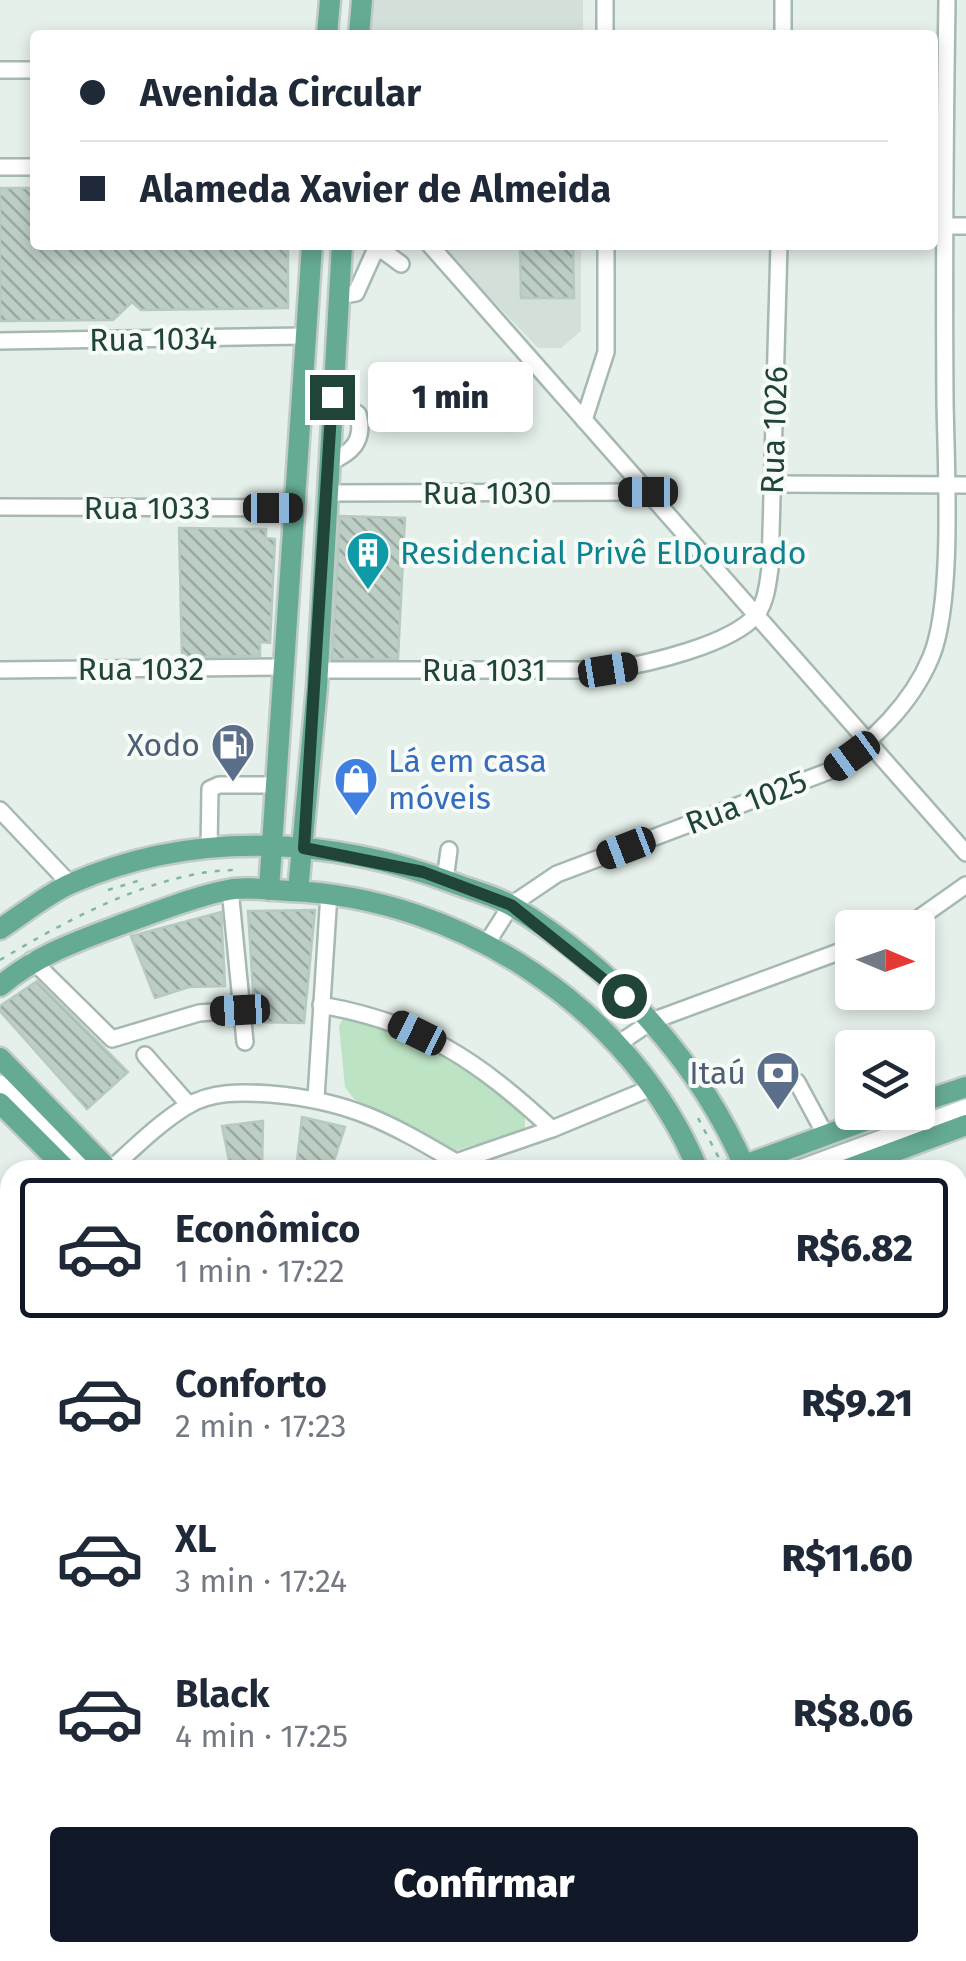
<!DOCTYPE html>
<html lang="pt">
<head>
<meta charset="utf-8">
<style>
	:root { --surface:#fff; --page:#f6f6f7; --text:#1f2937; --muted:#747a83; --line:#e0e1e3; --accent:#111827 }
	body { margin:0; font-family:"Fira Sans",sans-serif; background:var(--page); color:var(--text); height:100vh; display:flex; flex-direction:column; font-size:38px; white-space:nowrap }
	* { box-sizing:border-box; margin:0 }
	p { font-size:32px; color:var(--muted) }
	.icon { flex:none; width:55px; height:55px; fill:none; stroke:currentColor; stroke-width:2; stroke-linecap:round; stroke-linejoin:round }
	.map { position:relative; flex:1; overflow:hidden }
	.sheet { position:absolute; left:0px; top:1160px; width:968px; height:802px; display:flex; flex-direction:column; background:var(--surface); border-radius:30px 30px 0 0; box-shadow:0 5px 15px #0003 }
	.sheet>* { flex:none }
	.guide { position:absolute; left:30px; top:30px; width:908px; height:220px; border-radius:10px; box-shadow:0 5px 15px #0003; display:grid; align-content:center; height:220px; padding:0 50px; background:var(--surface) }
	.needle { width:65px; rotate:92deg }
	.fabs { position:absolute; left:835px; top:910px; display:grid; gap:20px }
	.fabs a { display:grid; place-items:center; width:100px; height:100px; border-radius:10px; background:var(--surface); box-shadow:0 5px 15px #0003; font-size:50px }
	.end { position:absolute; width:45px; height:45px; margin:-22px; border:12px solid #214438; background:#fff; box-shadow:0 0 0 5px #fff }
	.from { border-radius:50% }
	.bubble { position:absolute; height:70px; border-radius:10px; background:var(--surface); box-shadow:0 5px 15px #0003; font-size:32px; font-weight:800; line-height:70px; text-align:center }
	.car { position:absolute; width:30px; height:60px; margin:-30px -15px; border-radius:12px; box-shadow:0 0 8px 2px #0007; background:linear-gradient(#222 24%,#8ab4d8 0 40%,#222 0 76%,#8ab4d8 0 86%,#222 0) }
	.guide b { display:flex; align-items:center; gap:35px; height:95px; font-size:38px }
	.guide b+b { border-top:2px solid var(--line) }
	.guide i { width:25px; height:25px; background:var(--text) }
	ul { padding:18px 0 0; list-style:none }
	li { display:flex; align-items:center; gap:30px; height:140px; margin:0 20px 15px; padding:0 30px; border:5px solid transparent; border-radius:10px }
	li div { flex:1 }
	li b { display:block; font-size:38px }
	li em { font-style:normal; font-weight:800 }
	li.active { border-color:var(--accent) }
	li>.icon { width:90px; height:90px; stroke-width:1.5 }
	.button { display:flex; gap:20px; margin-top:auto; padding:20px 50px }
	.button a { flex:1; height:115px; border-radius:10px; background:var(--accent); color:#fff; font-size:40px; font-weight:800; line-height:115px; text-align:center }
	.map>svg:first-child { display:block }
	.built { fill:#d3e0d9 }
	.park { fill:#bce3c3 }
	.building { fill:url(#building-back-hatch); stroke:#b6cac0; stroke-width:2.5 }
	.lines { fill:none; stroke-linecap:round; stroke-linejoin:round }
	.minor-casing { stroke:#a6b9b1; stroke-width:20 }
	.major-casing { stroke:#c1cbc7; stroke-width:25 }
	.path { stroke:#82b7a1; stroke-width:2.5; stroke-dasharray:5 8; stroke-linecap:butt }
	.minor { stroke:#fff; stroke-width:15 }
	.major { stroke:#65aa92; stroke-width:20 }
	.route { stroke:#214438; stroke-width:12 }
	.labels { text-anchor:middle; dominant-baseline:central; stroke-width:8; stroke-linejoin:round; paint-order:stroke }
	.street-label { font-size:32px; fill:#214438; stroke:#f6fbf8 }
	.culture-label { font-size:32px; fill:#0d838f; stroke:#f6fbf8; text-anchor:start }
	.service-label { font-size:32px; fill:#4e5e75; stroke:#f6fbf8; text-anchor:end }
	.shop-label { font-size:32px; fill:#366cbe; stroke:#f6fbf8; text-anchor:start }
</style>
</head>
<body>
<div class="map">
<svg width="966" height="1961" viewBox="0 0 966 1961">
	<defs>
		<pattern id="building-back-hatch" width="6" height="6" patternUnits="userSpaceOnUse" patternTransform="scale(2.5)"><rect width="6" height="6" fill="#bdcec5"/><path d="M-1 5l2 2M0 0l6 6M5-1l2 2" fill="none" stroke="#99a9a1"/></pattern>
	</defs>
	<rect width="100%" height="100%" fill="#e5f0ea"/>
	<g class="built">
		<polygon points="374,0 583,0 583,35 371,35"/>
		<polygon points="440,245 581,245 581,331 561,348 538,348"/>
	</g>
	<path class="park" d="M350,1018C418,1036 476,1066 525,1117V1130L450,1152L354,1099L345,1087L339,1026L343,1019Z"/>
	<g class="building">
		<polygon points="0,188 35,188 35,245 288,245 288,308 141,310 132,302 113,320 0,321"/>
		<polygon points="520,245 573,245 574,298 521,298"/>
		<polygon points="340,516 405,518 398,659 332,659"/>
		<polygon points="179,528 266,529 266,538 275,539 270,643 260,642 260,656 182,657"/>
		<polygon points="315,910 304,1023 255,1022 248,911"/>
		<polygon points="221,912 225,986 189,987 155,998 131,936"/>
		<polygon points="37,981 128,1072 87,1109 0,1011 0,1006"/>
		<polygon points="302,1117 345,1127 331,1170 296,1170"/>
		<polygon points="263,1121 262,1169 231,1170 222,1126"/>
	</g>
	<g class="lines">
		<defs>
			<g id="minor">
				<polyline points="605,0 605,35"/>
				<polyline points="783,35 783,0"/>
				<polyline points="0,70 35,70"/>
				<polyline points="0,167 35,167"/>
				<polyline points="932,226 966,226"/>
				<polyline points="430,245 966,853"/>
				<polyline points="338,296 356,293 374,253 382,250 401,264"/>
				<polyline points="0,341 306,336"/>
				<polyline points="584,420 606,352 606,245"/>
				<path d="M328,463C352,453 365,441 358,414L332,397"/>
				<polyline points="773,484 966,485"/>
				<polyline points="326,493 647,492"/>
				<polyline points="0,507 293,508"/>
				<polyline points="0,670 283,667"/>
				<path d="M318,670H608C646,664 732,645 757,614C766,602 768,583 770,568L779,245"/>
				<polyline points="0,810 70,884"/>
				<polyline points="209,849 210,789 219,785 276,785"/>
				<polyline points="445,880 449,850"/>
				<polyline points="230,889 245,1042"/>
				<polyline points="905,928 966,885"/>
				<path d="M487,943L511,905L557,874L832,770C873,740 911,705 931,657C954,602 946,466 945,401C944,268 945,134 947,0"/>
				<polyline points="32,960 112,1039 199,1013 240,1010"/>
				<path d="M321,1005C423,1023 477,1060 552,1129"/>
				<polyline points="618,1044 652,1021 852,947"/>
				<polyline points="145,1055 189,1105"/>
				<polyline points="797,1082 825,1134"/>
				<polyline points="0,1083 88,1170"/>
				<polyline points="316,1098 329,893"/>
				<polyline points="456,1162 552,1129 651,1088"/>
				<path d="M110,1170C134,1148 159,1123 187,1106C212,1091 242,1092 270,1094C348,1100 390,1123 456,1162L461,1170"/>
				<polyline points="794,1170 966,1107"/>
				<polyline points="0,1227 10,1236"/>
				<polyline points="958,1303 966,1301"/>
				<polyline points="0,1325 10,1323"/>
				<polyline points="958,1539 966,1525"/>
				<polyline points="0,1760 10,1744"/>
				<polyline points="0,1844 10,1828"/>
				<polyline points="187,1952 188,1961"/>
				<polyline points="570,1952 572,1961"/>
				<polyline points="885,1952 913,1961"/>
				<polyline points="709,1961 714,1952"/>
				<polyline points="855,1961 857,1952"/>
			</g>
			<g id="major">
				<polyline points="327,35 330,0"/>
				<polyline points="359,35 362,0"/>
				<polyline points="269,890 312,245"/>
				<polyline points="298,891 317,687 342,245"/>
				<path d="M0,929C23,914 46,895 70,884C193,829 333,837 456,884C474,891 496,896 512,906C613,967 700,1062 746,1170"/>
				<path d="M0,986C37,955 75,942 120,925C155,913 192,897 228,890C247,886 269,890 289,891C460,897 632,1009 698,1170"/>
				<polyline points="0,1058 109,1170"/>
				<polyline points="0,1103 67,1170"/>
				<polyline points="918,1103 966,1087"/>
				<polyline points="734,1169 889,1112"/>
				<polyline points="845,1170 966,1125"/>
				<polyline points="0,1417 10,1414"/>
				<polyline points="0,1447 10,1444"/>
				<polyline points="958,1729 966,1732"/>
				<polyline points="0,1731 10,1738"/>
				<polyline points="958,1769 966,1772"/>
				<polyline points="0,1775 10,1781"/>
				<polyline points="360,1952 361,1961"/>
				<polyline points="393,1952 395,1961"/>
			</g>
		</defs>
		<use href="#minor" class="minor-casing"/>
		<use href="#major" class="major-casing"/>
		<g class="path">
			<polyline points="108,890 144,879"/>
			<path d="M0,960C67,920 158,870 238,870"/>
			<polyline points="698,1118 720,1160"/>
		</g>
		<use href="#minor" class="minor"/>
		<use href="#major" class="major"/>
	</g>
	<g class="lines">
		<polyline class="route" points="332,397 304,848 423,872 511,905 624,996"/>
	</g>
	<defs>
		<symbol id="building-pin" viewBox="-11 -11 22 30"><path d="M0 17L-7.5 6A9.5 9.5 0 1 1 7.5 6Z" fill="#0f9aa8" stroke="#f6fbf8"/><path d="M-4-6H4V6H1V3H-1V6H-4ZM-2.5-4.3h1.7v1.8h-1.7ZM.8-4.3h1.7v1.8H.8ZM-2.5-1h1.7V.8h-1.7ZM.8-1h1.7V.8H.8Z" fill="#fff"/></symbol>
		<symbol id="fuel-pin" viewBox="-11 -11 22 30"><path d="M0 17L-7.5 6A9.5 9.5 0 1 1 7.5 6Z" fill="#5c6f8a" stroke="#f6fbf8"/><path d="M-5.5-6h7V0h2V4h1.3V-2.5L3-4.5l.8-.8L6-3V5H2.5V1h-1V6h-7ZM-4.2-4.7v3.2H.2V-4.7Z" fill="#fff"/></symbol>
		<symbol id="shop-pin" viewBox="-11 -11 22 30"><path d="M0 17L-7.5 6A9.5 9.5 0 1 1 7.5 6Z" fill="#3f7fe0" stroke="#f6fbf8"/><path d="M-5-2.5h2.3a2.7 3.5 0 0 1 5.4 0H5L5.5 6h-11ZM-1.5-2.5h3a1.5 2.3 0 0 0-3 0Z" fill="#fff"/></symbol>
		<symbol id="bank-pin" viewBox="-11 -11 22 30"><path d="M0 17L-7.5 6A9.5 9.5 0 1 1 7.5 6Z" fill="#5c6f8a" stroke="#f6fbf8"/><path d="M-6-4H6V4H-6ZM0-2.3a2.3 2.3 0 1 0 0 4.6a2.3 2.3 0 1 0 0-4.6Z" fill="#fff"/></symbol>
	</defs>
	<g fill-rule="evenodd">
		<use href="#building-pin" x="343" y="528" width="50" height="68"/>
		<use href="#fuel-pin" x="208" y="720" width="50" height="68"/>
		<use href="#shop-pin" x="331" y="754" width="50" height="68"/>
		<use href="#bank-pin" x="753" y="1048" width="50" height="68"/>
	</g>
	<g class="labels">
		<g class="street-label">
			<text transform="translate(153 339) rotate(-1)">Rua 1034</text>
			<text transform="translate(774 430) rotate(-88)">Rua 1026</text>
			<text x="487" y="493">Rua 1030</text>
			<text x="147" y="508">Rua 1033</text>
			<text x="141" y="669">Rua 1032</text>
			<text x="484" y="670">Rua 1031</text>
			<text transform="translate(746 802) rotate(-21)">Rua 1025</text>
		</g>
		<g class="culture-label">
			<text x="400" y="553">Residencial Privê ElDourado</text>
		</g>
		<g class="service-label">
			<text x="200" y="745">Xodo</text>
			<text x="746" y="1073">Itaú</text>
		</g>
		<g class="shop-label">
			<text x="388" y="761">Lá em casa<tspan x="388" dy="37">móveis</tspan></text>
		</g>
	</g>
</svg>
<div class="fabs">
<a><svg class="needle" viewBox="-14 -14 28 28"><path d="M0-13l5 13h-10z" fill="#e53935"/><path d="M0 13l5-13h-10z" fill="#747a83"/></svg></a>
<a><svg class="icon" aria-label="layers" viewBox="0 0 24 24"><path d="M12 4l9 5-9 5-9-5zM3 14l9 5 9-5"/></svg></a>
</div>
<i class="end from" style="left:624px;top:996px"></i>
<i class="end" style="left:332px;top:397px"></i>
<div class="bubble" style="left:368px;top:362px;width:165px">1 min</div>
<i class="car" style="left:648px;top:492px;rotate:270deg"></i>
<i class="car" style="left:273px;top:508px;rotate:90deg"></i>
<i class="car" style="left:608px;top:670px;rotate:81deg"></i>
<i class="car" style="left:852px;top:756px;rotate:234deg"></i>
<i class="car" style="left:626px;top:848px;rotate:249deg"></i>
<i class="car" style="left:240px;top:1010px;rotate:267deg"></i>
<i class="car" style="left:417px;top:1033px;rotate:296deg"></i>
<div class="guide">
<b><i class="from"></i>Avenida Circular</b>
<b><i></i>Alameda Xavier de Almeida</b>
</div>
<section class="sheet">
<ul>
<li class="active"><svg class="icon" aria-label="car" viewBox="0 0 24 24"><path d="M5 17H2v-5l4-1 3-4h7l3 4 3 1v5h-3M9 17h6M6 11h13"/><circle cx="7" cy="17" r="2"/><circle cx="17" cy="17" r="2"/></svg><div><b>Econômico</b><p>1 min · 17:22</p></div><em>R$6.82</em></li>
<li><svg class="icon" aria-label="car" viewBox="0 0 24 24"><path d="M5 17H2v-5l4-1 3-4h7l3 4 3 1v5h-3M9 17h6M6 11h13"/><circle cx="7" cy="17" r="2"/><circle cx="17" cy="17" r="2"/></svg><div><b>Conforto</b><p>2 min · 17:23</p></div><em>R$9.21</em></li>
<li><svg class="icon" aria-label="car" viewBox="0 0 24 24"><path d="M5 17H2v-5l4-1 3-4h7l3 4 3 1v5h-3M9 17h6M6 11h13"/><circle cx="7" cy="17" r="2"/><circle cx="17" cy="17" r="2"/></svg><div><b>XL</b><p>3 min · 17:24</p></div><em>R$11.60</em></li>
<li><svg class="icon" aria-label="car" viewBox="0 0 24 24"><path d="M5 17H2v-5l4-1 3-4h7l3 4 3 1v5h-3M9 17h6M6 11h13"/><circle cx="7" cy="17" r="2"/><circle cx="17" cy="17" r="2"/></svg><div><b>Black</b><p>4 min · 17:25</p></div><em>R$8.06</em></li>
</ul>
<div class="button"><a>Confirmar</a></div>
</section>
</div>
</body>
</html>
